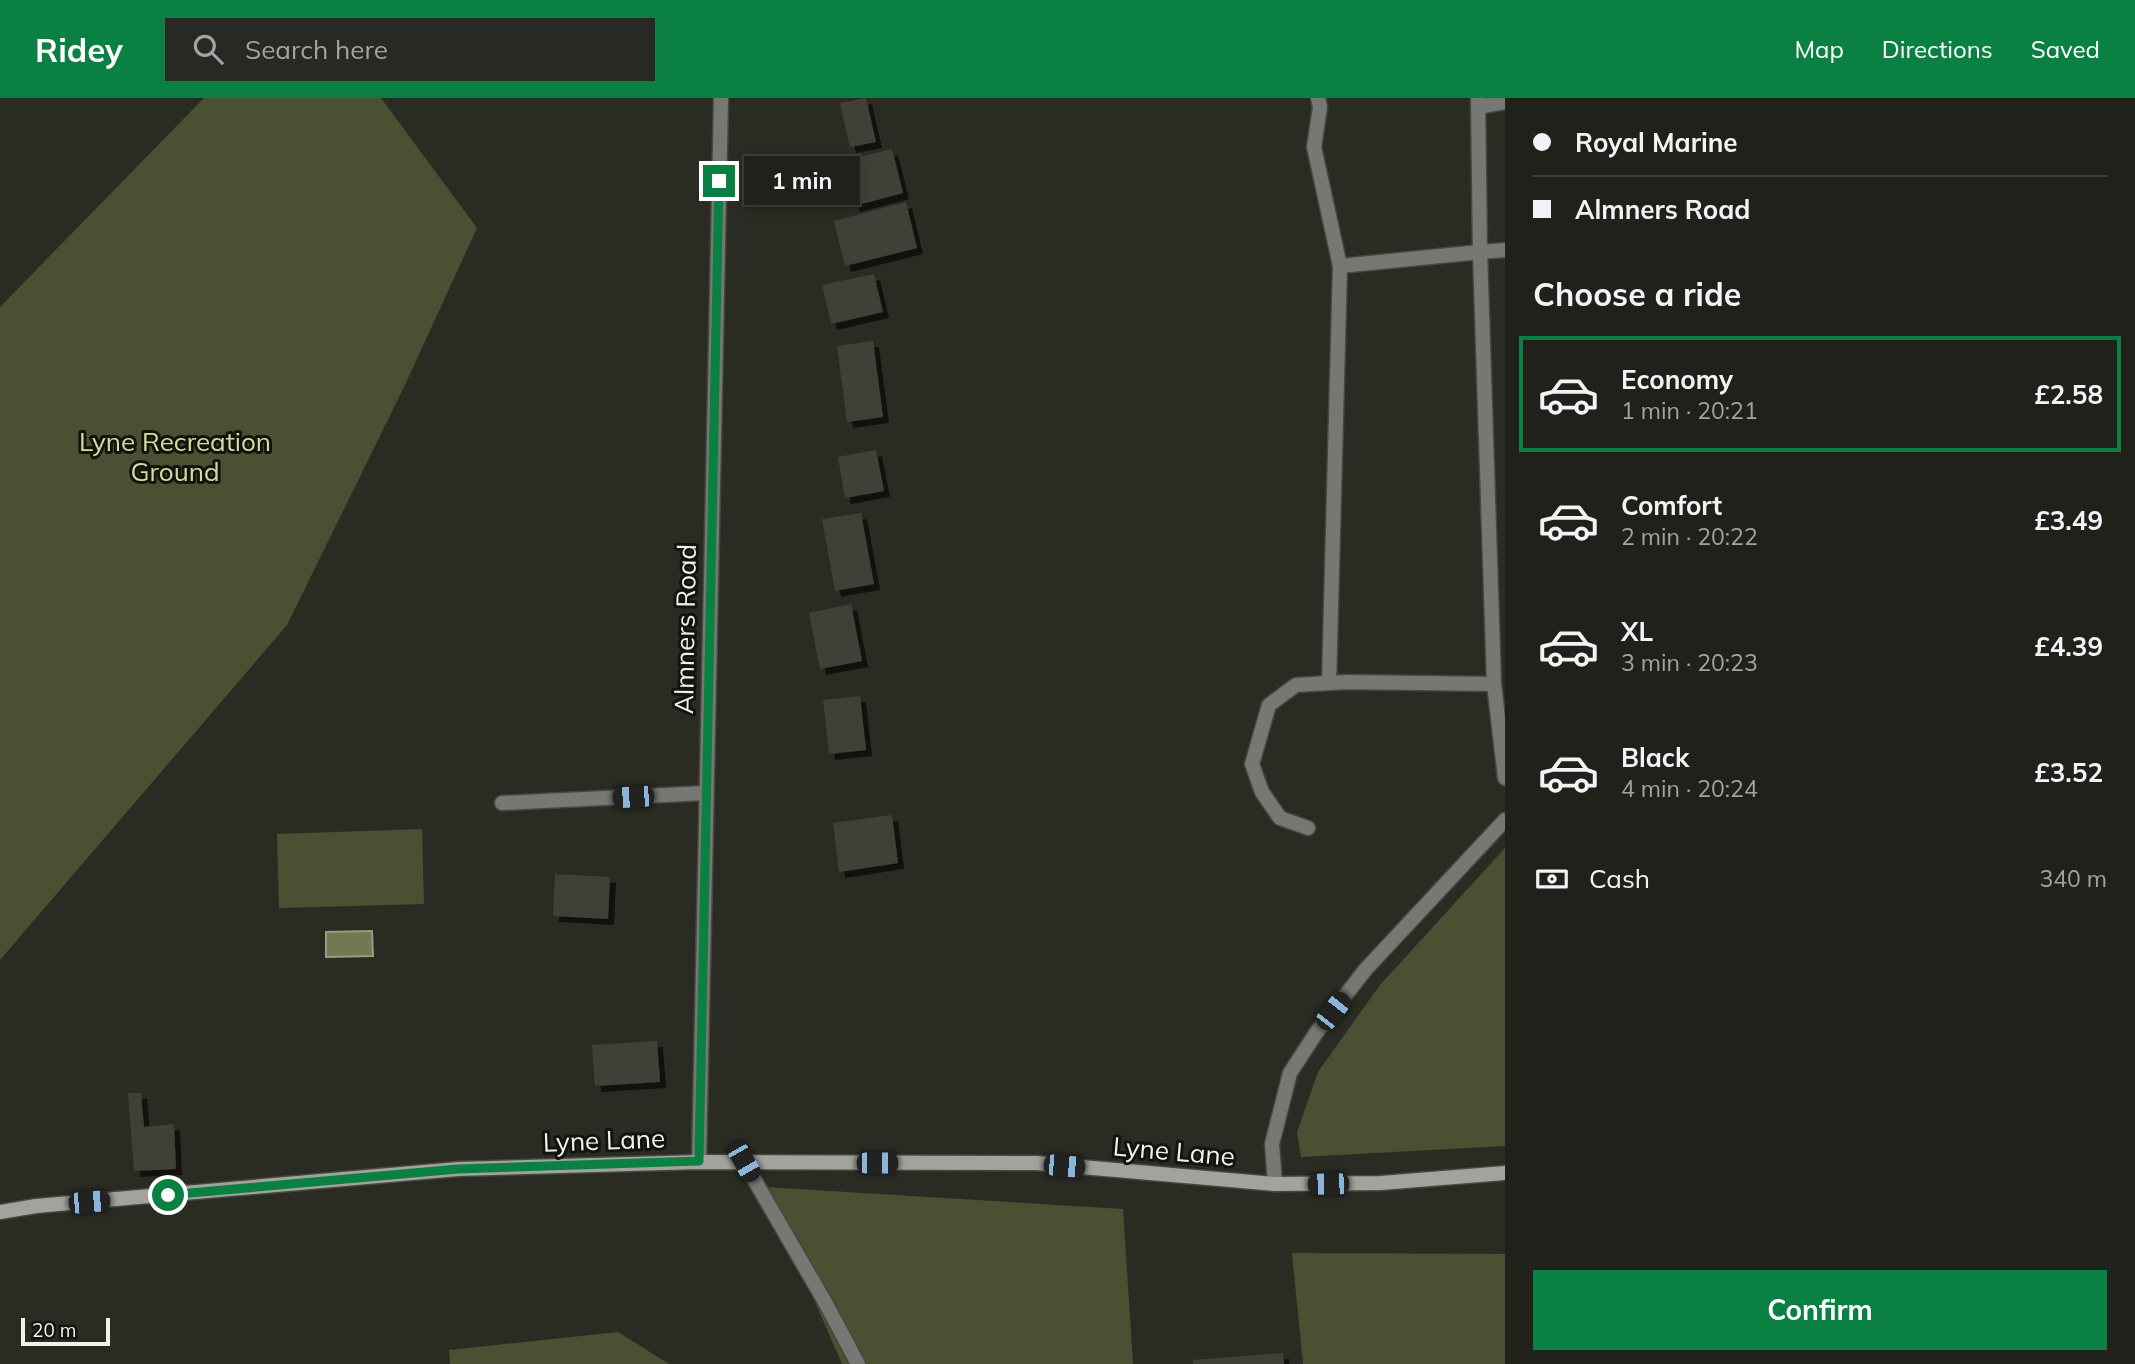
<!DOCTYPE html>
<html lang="en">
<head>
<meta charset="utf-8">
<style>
	:root { --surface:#20211b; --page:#282924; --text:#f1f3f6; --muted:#a2a3a3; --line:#3d3e3a; --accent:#0b8043 }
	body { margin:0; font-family:Mulish,sans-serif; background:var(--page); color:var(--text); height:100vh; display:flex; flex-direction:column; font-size:26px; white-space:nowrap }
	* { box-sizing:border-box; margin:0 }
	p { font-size:23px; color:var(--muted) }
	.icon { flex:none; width:38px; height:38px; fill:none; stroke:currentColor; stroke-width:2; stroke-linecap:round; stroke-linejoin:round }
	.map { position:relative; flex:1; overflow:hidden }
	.side { display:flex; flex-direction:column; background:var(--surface); width:630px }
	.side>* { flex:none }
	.hud { display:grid; align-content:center; height:154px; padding:0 28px; background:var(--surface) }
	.scale { position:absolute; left:21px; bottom:18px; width:89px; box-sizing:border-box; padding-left:7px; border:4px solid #f0f2ec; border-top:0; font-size:19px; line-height:24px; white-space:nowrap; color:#f0f2ec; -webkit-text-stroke:5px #131410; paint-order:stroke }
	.end { position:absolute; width:32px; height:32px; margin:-16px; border:9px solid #0b8043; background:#fff; box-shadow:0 0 0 4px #fff }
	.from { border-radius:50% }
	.bubble { position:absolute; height:49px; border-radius:0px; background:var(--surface); box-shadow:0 4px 10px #0003,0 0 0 2px var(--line); font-size:23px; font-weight:700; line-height:49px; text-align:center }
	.car { position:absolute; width:21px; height:42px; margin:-21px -10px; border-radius:9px; box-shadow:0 0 5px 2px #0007; background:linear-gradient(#222 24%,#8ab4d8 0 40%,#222 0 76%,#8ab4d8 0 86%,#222 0) }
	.hud b { display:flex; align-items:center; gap:24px; height:66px; font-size:26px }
	.hud b+b { border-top:2px solid var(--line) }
	.hud i { width:18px; height:18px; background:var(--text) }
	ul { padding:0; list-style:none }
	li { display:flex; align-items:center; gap:21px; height:116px; margin:0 14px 10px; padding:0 14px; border:4px solid transparent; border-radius:0px }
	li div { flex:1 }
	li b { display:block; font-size:26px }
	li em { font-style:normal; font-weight:700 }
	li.active { border-color:var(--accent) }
	li>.icon { width:63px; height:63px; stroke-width:1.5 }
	h2 { padding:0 28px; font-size:32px; line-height:84px }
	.pay { display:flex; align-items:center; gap:18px; height:77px; padding:0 28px; font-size:26px }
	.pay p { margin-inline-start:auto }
	.button { display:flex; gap:14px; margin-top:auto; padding:14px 28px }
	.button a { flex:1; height:80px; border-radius:0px; background:var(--accent); color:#fff; font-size:28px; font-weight:700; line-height:80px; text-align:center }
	header { display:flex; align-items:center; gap:42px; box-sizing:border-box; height:98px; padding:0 35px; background:var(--accent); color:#fff }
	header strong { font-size:33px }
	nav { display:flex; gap:38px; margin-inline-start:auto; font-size:24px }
	.search { width:490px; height:63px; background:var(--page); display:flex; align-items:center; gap:18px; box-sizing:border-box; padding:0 24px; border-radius:0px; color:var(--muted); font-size:26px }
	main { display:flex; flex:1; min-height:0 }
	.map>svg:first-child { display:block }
	.green { fill:#4a5032 }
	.water { fill:#717952; stroke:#979d80; stroke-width:2 }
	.building { fill:#3f4138; filter:url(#shadow) }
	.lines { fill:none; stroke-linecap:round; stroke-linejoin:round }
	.lane-casing { stroke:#464840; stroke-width:17 }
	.street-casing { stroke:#464840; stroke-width:17 }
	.secondary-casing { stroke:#464840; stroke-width:17 }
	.lane { stroke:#777874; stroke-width:14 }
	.street { stroke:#777874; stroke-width:14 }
	.secondary { stroke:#a2a39c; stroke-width:14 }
	.route { stroke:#0b8043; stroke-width:9 }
	.labels { text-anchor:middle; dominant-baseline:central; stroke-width:6; stroke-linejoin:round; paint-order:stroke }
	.park-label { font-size:26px; fill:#d1de9c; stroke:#131410 }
	.street-label { font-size:26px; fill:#f0f2ec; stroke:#131410 }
</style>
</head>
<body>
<header>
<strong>Ridey</strong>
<div class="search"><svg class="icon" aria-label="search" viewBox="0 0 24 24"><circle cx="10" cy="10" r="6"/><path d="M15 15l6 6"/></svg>Search here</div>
<nav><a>Map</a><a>Directions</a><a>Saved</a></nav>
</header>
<main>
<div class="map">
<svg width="1505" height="1266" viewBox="0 0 1505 1266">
	<defs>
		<filter id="shadow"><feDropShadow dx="6" dy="6" stdDeviation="0" flood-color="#0009"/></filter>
	</defs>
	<rect width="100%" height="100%" fill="#2a2c24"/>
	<g class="green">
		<polygon points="204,0 381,0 477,130 405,287 287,527 0,862 0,209"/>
		<polygon points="422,731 424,806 279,810 277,736"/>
		<polygon points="1505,750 1505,1048 1301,1059 1297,1034 1318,974 1380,887"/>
		<polygon points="765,1089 1123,1111 1133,1266 842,1266"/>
		<polygon points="1292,1155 1505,1156 1505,1266 1303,1266"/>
		<polygon points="618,1234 669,1266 450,1266 449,1252"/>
	</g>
	<polygon class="water" points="372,833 373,858 326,859 326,834"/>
	<g class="building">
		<polygon points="866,0 876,44 850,49 840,5"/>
		<polygon points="892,51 903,95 854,108 843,63"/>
		<polygon points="906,104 917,150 845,168 834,123"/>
		<polygon points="874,176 883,214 831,226 822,187"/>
		<polygon points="873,243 883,319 847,324 837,248"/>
		<polygon points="876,352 884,393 845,400 838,359"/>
		<polygon points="861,415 874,486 835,493 822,421"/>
		<polygon points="851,506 862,563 820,571 809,515"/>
		<polygon points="860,598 866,652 829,656 823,602"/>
		<polygon points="892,717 898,765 839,774 833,725"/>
		<polygon points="555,776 610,779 608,821 553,818"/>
		<polygon points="657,943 660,984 595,988 592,947"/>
		<polygon points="128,995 141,995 144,1029 174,1026 176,1071 134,1073"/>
		<polygon points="1283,1255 1284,1266 1193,1266 1193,1262"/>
	</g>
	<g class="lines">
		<defs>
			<g id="lane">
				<polyline points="1318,0 1320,9 1314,49 1340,168 1329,585"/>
				<polyline points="1478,0 1480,154 1505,152"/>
				<polyline points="1479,9 1505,4"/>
				<polyline points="1340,168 1480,154 1494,586 1505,680"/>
				<polyline points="502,705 706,695"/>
				<polyline points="1308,730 1280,720 1262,694 1252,666 1269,607 1296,587 1346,584 1494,586"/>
				<polyline points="744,1064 825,1204 858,1266"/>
				<polyline points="1275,1086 1272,1046 1290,975 1316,935 1366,871 1505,722"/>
			</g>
			<polyline id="street" points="699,1064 721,0"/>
			<polyline id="secondary" points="0,1114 36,1108 458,1071 699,1064 1036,1065 1275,1086 1381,1085 1505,1075"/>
		</defs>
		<use href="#lane" class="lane-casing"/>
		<use href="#street" class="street-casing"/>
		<use href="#secondary" class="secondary-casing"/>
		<use href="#lane" class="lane"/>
		<use href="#street" class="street"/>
		<use href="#secondary" class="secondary"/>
	</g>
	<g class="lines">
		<polyline class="route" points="168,1097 458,1071 699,1063 719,83"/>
	</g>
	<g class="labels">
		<g class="park-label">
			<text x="175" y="343">Lyne Recreation<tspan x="175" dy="30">Ground</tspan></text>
		</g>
		<g class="street-label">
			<text transform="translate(685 531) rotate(-89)">Almners Road</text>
			<text transform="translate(604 1042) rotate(-2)">Lyne Lane</text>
			<text transform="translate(1174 1053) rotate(5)">Lyne Lane</text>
		</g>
	</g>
</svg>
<div class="scale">20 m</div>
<i class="end from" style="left:168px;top:1097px"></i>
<i class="end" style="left:719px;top:83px"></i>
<div class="bubble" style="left:744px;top:58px;width:116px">1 min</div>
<i class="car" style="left:633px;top:699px;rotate:267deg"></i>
<i class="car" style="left:1333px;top:913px;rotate:38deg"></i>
<i class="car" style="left:744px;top:1064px;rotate:150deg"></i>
<i class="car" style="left:877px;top:1065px;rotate:90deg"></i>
<i class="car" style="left:1064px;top:1068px;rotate:95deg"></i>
<i class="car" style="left:1328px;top:1086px;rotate:269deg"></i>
<i class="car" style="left:89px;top:1104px;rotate:85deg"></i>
</div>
<section class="side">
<div class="hud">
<b><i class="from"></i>Royal Marine</b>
<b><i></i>Almners Road</b>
</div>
<h2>Choose a ride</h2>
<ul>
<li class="active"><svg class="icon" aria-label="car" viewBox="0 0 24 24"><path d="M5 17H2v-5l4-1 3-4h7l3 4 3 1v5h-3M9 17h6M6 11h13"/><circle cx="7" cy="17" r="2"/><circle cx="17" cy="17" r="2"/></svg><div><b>Economy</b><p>1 min · 20:21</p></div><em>£2.58</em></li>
<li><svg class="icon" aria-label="car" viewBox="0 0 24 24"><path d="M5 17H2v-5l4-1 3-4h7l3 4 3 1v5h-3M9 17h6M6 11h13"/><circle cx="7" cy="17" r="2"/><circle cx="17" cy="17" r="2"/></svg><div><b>Comfort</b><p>2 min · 20:22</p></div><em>£3.49</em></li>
<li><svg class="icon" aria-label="car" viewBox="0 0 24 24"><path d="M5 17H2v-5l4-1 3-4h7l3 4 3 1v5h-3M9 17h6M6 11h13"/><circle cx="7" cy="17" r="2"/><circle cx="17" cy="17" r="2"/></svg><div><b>XL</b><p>3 min · 20:23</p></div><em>£4.39</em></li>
<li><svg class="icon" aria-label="car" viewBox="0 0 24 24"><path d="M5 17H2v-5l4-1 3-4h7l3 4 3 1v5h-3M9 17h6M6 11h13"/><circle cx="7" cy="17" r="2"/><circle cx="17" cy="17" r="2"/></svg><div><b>Black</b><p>4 min · 20:24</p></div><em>£3.52</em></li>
</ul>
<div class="pay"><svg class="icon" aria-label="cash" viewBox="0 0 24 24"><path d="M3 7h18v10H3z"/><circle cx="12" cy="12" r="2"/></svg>Cash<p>340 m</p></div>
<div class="button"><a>Confirm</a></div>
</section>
</main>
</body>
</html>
